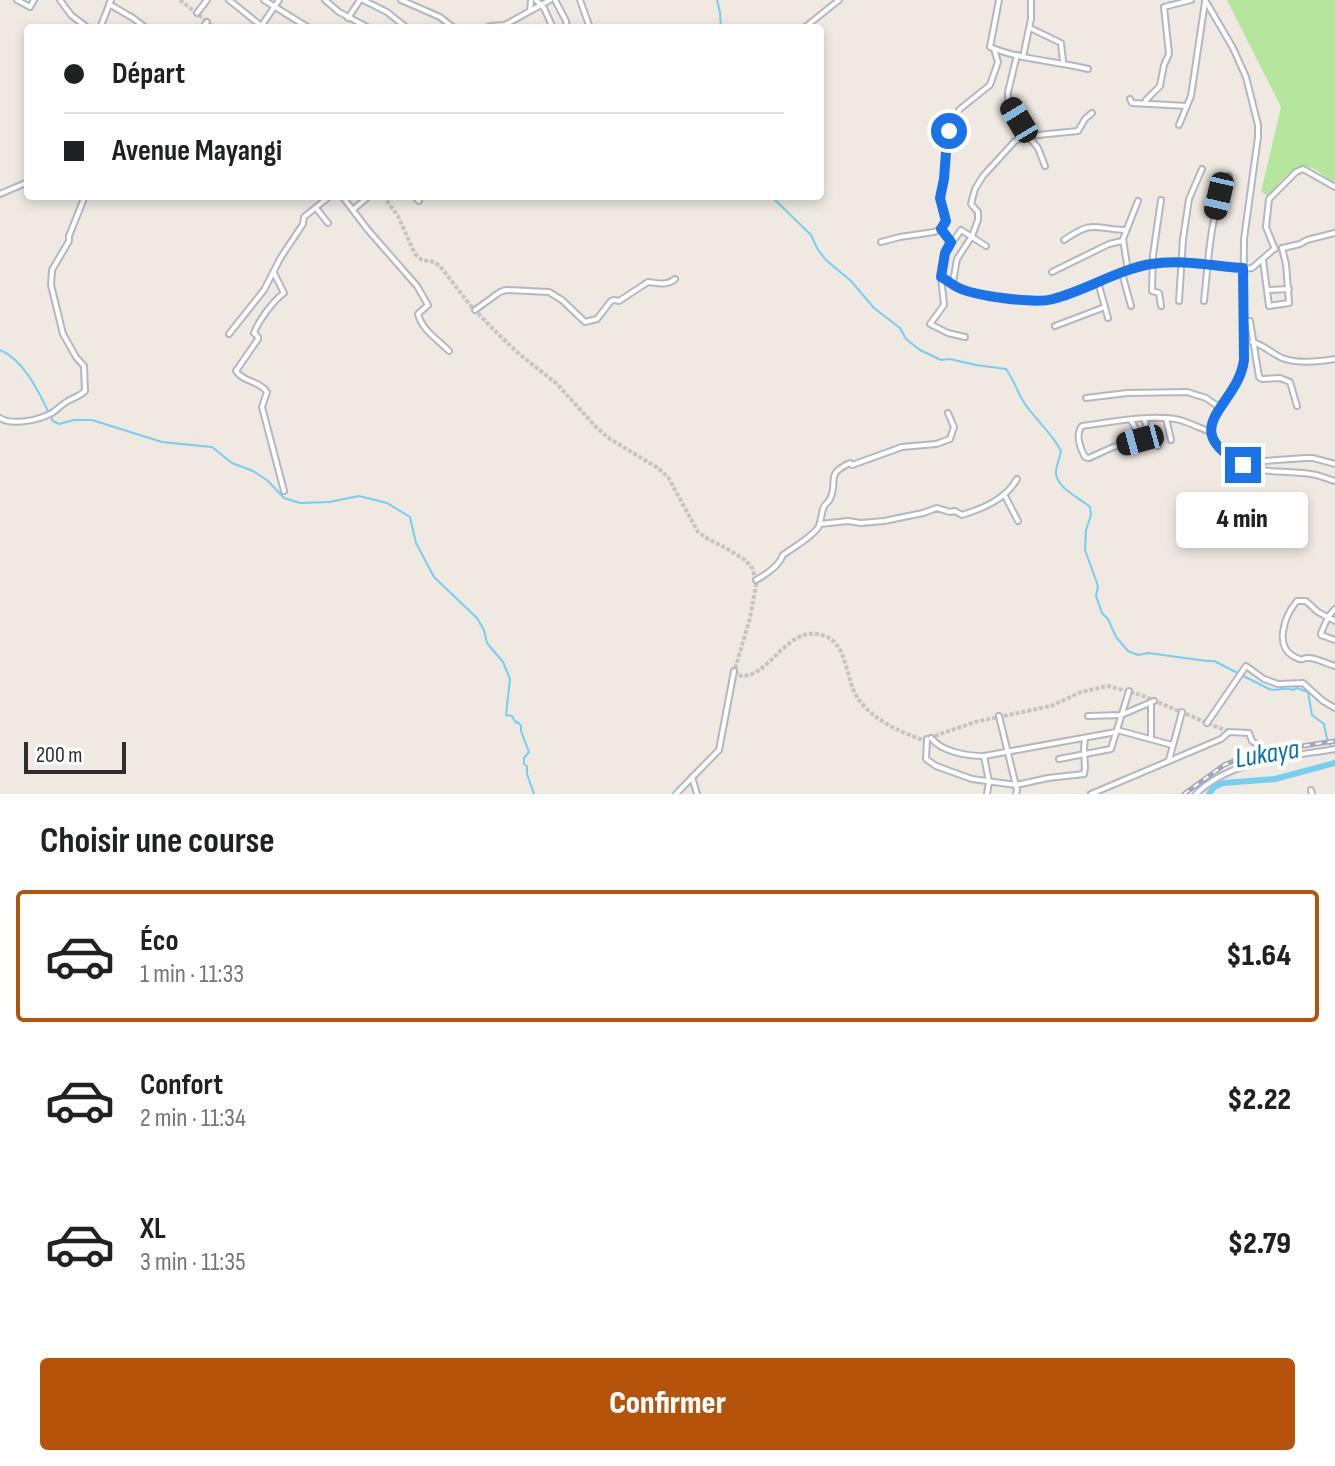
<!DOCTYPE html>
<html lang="fr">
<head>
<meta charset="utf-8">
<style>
	:root { --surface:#fff; --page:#f6f6f6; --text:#202124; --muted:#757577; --line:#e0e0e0; --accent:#b45309 }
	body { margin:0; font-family:"Sofia Sans Condensed",sans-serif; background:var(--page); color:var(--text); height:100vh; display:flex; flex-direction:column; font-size:30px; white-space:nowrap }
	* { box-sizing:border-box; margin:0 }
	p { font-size:26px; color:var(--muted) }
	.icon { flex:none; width:44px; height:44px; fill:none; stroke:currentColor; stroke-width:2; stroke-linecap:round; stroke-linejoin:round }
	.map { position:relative; height:794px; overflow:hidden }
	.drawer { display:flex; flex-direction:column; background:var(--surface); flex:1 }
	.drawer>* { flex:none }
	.banner { position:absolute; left:24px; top:24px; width:800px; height:176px; border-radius:8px; box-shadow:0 4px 12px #0003; display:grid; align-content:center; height:176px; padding:0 40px; background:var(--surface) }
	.scale { position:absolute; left:24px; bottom:20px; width:102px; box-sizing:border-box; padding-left:8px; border:4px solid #2e2e2e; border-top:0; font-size:22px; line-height:28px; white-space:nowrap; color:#2e2e2e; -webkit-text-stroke:6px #fff; paint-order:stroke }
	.end { position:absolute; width:36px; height:36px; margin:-18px; border:10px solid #1a73e8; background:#fff; box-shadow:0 0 0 4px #fff }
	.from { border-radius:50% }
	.bubble { position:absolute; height:56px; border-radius:8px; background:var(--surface); box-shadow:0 4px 12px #0003; font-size:26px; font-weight:800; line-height:56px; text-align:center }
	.car { position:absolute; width:24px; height:48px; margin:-24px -12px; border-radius:10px; box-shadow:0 0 6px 2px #0007; background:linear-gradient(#222 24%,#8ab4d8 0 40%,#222 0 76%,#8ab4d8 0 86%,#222 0) }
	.banner b { display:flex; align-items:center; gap:28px; height:76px; font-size:30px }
	.banner b+b { border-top:2px solid var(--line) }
	.banner i { width:20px; height:20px; background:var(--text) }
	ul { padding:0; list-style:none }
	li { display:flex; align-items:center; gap:24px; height:132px; margin:0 16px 12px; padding:0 24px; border:4px solid transparent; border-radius:8px }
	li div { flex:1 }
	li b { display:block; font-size:30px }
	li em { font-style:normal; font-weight:800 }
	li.selected { border-color:var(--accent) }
	li>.icon { width:72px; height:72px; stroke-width:1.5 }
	h2 { padding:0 40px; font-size:36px; line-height:96px }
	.cta { display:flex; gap:16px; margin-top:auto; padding:16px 40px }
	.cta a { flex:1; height:92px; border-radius:8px; background:var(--accent); color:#fff; font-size:32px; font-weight:800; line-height:92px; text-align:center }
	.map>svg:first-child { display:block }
	.green { fill:#b6e59e }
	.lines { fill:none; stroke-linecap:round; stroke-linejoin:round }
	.stream { stroke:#75cff0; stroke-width:2 }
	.river { stroke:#75cff0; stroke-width:6 }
	.minor-tunnel { stroke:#c8c4bd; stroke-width:4; stroke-dasharray:4 2; stroke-linecap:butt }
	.minor-casing { stroke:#b4b7c1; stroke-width:8 }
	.minor { stroke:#fff; stroke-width:4 }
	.rail-casing { stroke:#a3a6b8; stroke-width:5 }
	.rail { stroke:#fff; stroke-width:2; stroke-dasharray:6; stroke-linecap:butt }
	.route { stroke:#1a73e8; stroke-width:10 }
	.labels { text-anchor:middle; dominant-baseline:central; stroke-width:8; stroke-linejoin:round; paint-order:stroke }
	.water-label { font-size:28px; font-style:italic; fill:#0d6fa3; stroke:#fff }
</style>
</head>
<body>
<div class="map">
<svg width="1335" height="794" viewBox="0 0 1335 794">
	<rect width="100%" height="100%" fill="#efe9e1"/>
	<path class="green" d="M1227,0H1335V184C1328,180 1320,171 1312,168C1294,161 1278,184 1268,196L1261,192L1281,107Z"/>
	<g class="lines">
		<g class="stream">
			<polyline points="717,0 720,12 721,28"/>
			<path d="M771,196L811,235L818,250L826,260L851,281L874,308L900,328L906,339L920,350L941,360L950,359L976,365L1006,369C1014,380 1017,392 1025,404C1036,420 1052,433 1061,451C1060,457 1056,466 1056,472C1055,487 1080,498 1090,507L1091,515L1086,530L1085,550L1098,586L1096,596L1102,613L1108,619L1116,637L1128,651L1138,655L1148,653L1207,661H1214L1269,689C1279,692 1281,686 1293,690L1297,688L1308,692L1312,715L1324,724L1327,739L1335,753"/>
			<path d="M0,350C26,361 41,397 53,421L59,424L74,420H92L162,442L212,447L232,463L253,471L267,480L284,498L300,503L329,502L359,496L387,503L410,517L416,543L434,577L477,618L484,630L487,643L503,662L510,679L506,715L512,716L516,723L518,722L521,726V731L529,752L524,758V764L527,766V774L534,794"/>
		</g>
		<polyline class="river" points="1209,794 1214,787 1223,783 1275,779 1335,763"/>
		<g class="minor-tunnel">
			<polyline points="180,0 215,28"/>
			<path d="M383,196L398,216L415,254L422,260L434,262L440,266L470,305L493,329L518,353L556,383L597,428L610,439L658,468L668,477L698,532L708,539L724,547L745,560L753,569L756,585L750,618L735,669L738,675C767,683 786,624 822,635C848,642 845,678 857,697C871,719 900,732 923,740L975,722L1051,706L1081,692L1108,686L1141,695L1229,732"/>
		</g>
		<defs>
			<g id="minor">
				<polyline points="17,0 30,7 34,0"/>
				<polyline points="60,0 71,15 88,28"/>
				<polyline points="229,0 264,28"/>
				<polyline points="264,0 309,28"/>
				<polyline points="325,0 339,12 369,28"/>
				<polyline points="363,0 387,12 407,28"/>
				<polyline points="401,0 440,17 454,28"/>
				<polyline points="536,0 544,8 553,28"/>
				<polyline points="555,0 566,21 567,28"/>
				<polyline points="580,0 590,28"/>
				<path d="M999,0L990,47C1021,60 1056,61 1088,69"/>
				<path d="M1205,0L1233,48L1246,77L1258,125V137L1244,239L1243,365C1238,390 1214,406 1211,425C1209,434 1214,440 1220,447C1247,479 1275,468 1311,474C1319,475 1327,479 1335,481"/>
				<polyline points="109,4 133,18 146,28"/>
				<polyline points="530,11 531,0"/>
				<polyline points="197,13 207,0"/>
				<polyline points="348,18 360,0"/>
				<polyline points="100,28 111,0"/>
				<polyline points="202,28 207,22"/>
				<polyline points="260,28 279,0"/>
				<polyline points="485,28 491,26 505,25 550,0"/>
				<polyline points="804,28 839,0"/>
				<polyline points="1030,28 1061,43 1063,61"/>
				<polyline points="1017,55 1008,92 1008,100 1028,136 1038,148 1045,166"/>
				<polyline points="1023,57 1031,19 1031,0"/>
				<polyline points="1130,99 1132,103 1187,106"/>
				<polyline points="1145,103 1146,100 1160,86 1164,65 1169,54 1164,7 1191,0"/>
				<polyline points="1179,125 1191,96 1205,2"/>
				<polyline points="0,194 28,182"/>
				<path d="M342,196L368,230L417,286L428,305L418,314C422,330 437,339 449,351"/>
				<polyline points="414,196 419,201"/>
				<polyline points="1161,200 1153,255 1152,291 1159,293 1161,306"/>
				<polyline points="316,208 328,223"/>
				<polyline points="354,209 369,196"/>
				<polyline points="941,229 951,242"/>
				<path d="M1064,240C1095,219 1093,229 1125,230"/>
				<polyline points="881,242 900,237 934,232 941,229 946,223 946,218 940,198 944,179 947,136 953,119 960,109 990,85 998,62 994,49"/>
				<polyline points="1283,248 1300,244 1307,240 1335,233"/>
				<polyline points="1275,249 1266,227 1269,199 1296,172 1303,169 1335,187"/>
				<polyline points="1263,260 1269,306 1289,303 1286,264 1282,248"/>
				<polyline points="1243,269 1252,268 1274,249"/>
				<polyline points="1128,271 1123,239 1138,201"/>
				<polyline points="1052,272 1109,244 1122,241"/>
				<path d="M274,273L284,293C273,301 259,320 254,333L258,337V339L236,371C244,383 259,380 267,392L262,407L284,491"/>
				<polyline points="1122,273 1131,306"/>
				<path d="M941,277C947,280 951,284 957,287C973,296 1035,304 1053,299C1087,290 1117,270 1151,264C1181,259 1213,266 1243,268"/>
				<polyline points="953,282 957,259 972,236 978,220 978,212 971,204 975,189 983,176 1015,141 1028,136 1078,131 1085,119 1092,113"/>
				<polyline points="1098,282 1108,318"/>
				<polyline points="1268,290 1289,289"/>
				<polyline points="1179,301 1183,239 1189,199 1202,169"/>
				<path d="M1204,301C1209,258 1209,215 1229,176"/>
				<path d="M475,310L500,292L506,290L549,292L562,300L585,322L597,319L611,301L614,300L619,301L648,282C657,283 667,286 675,279"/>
				<polyline points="1243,321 1250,321 1259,377 1262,379 1280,378 1290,382 1297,406"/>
				<polyline points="1055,326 1105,307"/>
				<polyline points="229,334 264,290 281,257 303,224 304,217 330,196"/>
				<polyline points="965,337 948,333 930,324 944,305 941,277 945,253 961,230 986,246"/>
				<path d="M1252,342C1264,345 1271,353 1282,358C1298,364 1318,362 1335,359"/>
				<polyline points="1086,398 1127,393 1187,392 1206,398 1219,407"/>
				<path d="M0,418C12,426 39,420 52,413C57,410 62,404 68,401C75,397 80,396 85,391L84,366L76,357L63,334L51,285L52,270L69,241V236L85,196"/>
				<polyline points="1166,418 1171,440"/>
				<polyline points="1144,419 1151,437 1154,438 1158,446"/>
				<path d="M1131,420L1140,437V440L1113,447L1089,458L1085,457C1080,448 1075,434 1082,426C1111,422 1151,414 1180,420C1190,423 1200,428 1210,432"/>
				<polyline points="1243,465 1250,462 1305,458 1313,458 1335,464"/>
				<polyline points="1004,494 1018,521"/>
				<path d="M820,524L848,521L861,523L884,521L923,513L937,508L950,512L955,511L962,515C984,508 1006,499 1017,479"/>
				<path d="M756,580C767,574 779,566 783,555C795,546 808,540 818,528C821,522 821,516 823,509C825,502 827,505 830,499C839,480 824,475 850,463L852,465L902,447L936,444L950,439L954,427L948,413"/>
				<polyline points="1335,609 1328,617 1321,633 1321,635 1335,640"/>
				<path d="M1335,621L1318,612L1306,601H1297C1285,615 1272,648 1297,658C1306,662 1300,657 1309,658C1317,658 1327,664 1335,666"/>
				<polyline points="999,716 1017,790 1016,794"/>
				<polyline points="1088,716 1121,715 1154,701"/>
				<polyline points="1207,723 1246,666 1264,679 1278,684 1303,683 1323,701 1335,708"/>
				<polyline points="1117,730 1172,745"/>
				<path d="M931,738C942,752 967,756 984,756L1116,732"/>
				<polyline points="927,739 926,759 936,766 972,779 1016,785 1048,778 1084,774 1085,768 1084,748 1085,738"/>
				<polyline points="1151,739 1151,702"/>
				<polyline points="984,756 989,782 987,794"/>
				<polyline points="1059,759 1111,749 1129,691"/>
				<polyline points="1169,760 1182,712"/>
				<polyline points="692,777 697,794"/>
				<polyline points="1311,790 1312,794"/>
				<polyline points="676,794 719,750 734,671"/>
				<polyline points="1091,794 1221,739 1229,732 1249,733 1252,741 1260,747 1266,760"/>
				<path d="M1196,794C1231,759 1289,757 1335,749"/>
			</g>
		</defs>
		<use href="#minor" class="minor-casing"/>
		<use href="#minor" class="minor"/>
		<defs>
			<polyline id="rail" points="1184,794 1224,765 1250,754 1335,741"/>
		</defs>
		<use href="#rail" class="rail-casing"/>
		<use href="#rail" class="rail"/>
	</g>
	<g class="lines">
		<path class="route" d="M949,131L947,139L944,179L940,198L946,221L941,229L951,242L945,253L941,277C947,280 951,284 957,287C973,296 1035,304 1053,299C1087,290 1117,270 1151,264C1181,259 1213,266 1243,268L1244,360C1238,407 1174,427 1243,465"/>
	</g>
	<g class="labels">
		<g class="water-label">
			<text transform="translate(1267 754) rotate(-9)">Lukaya</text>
		</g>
	</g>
</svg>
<div class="scale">200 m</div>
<i class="end from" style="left:949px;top:131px"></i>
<i class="end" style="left:1243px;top:465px"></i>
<div class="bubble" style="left:1176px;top:492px;width:132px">4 min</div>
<i class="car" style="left:1019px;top:120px;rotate:329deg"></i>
<i class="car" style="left:1219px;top:196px;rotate:193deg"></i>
<i class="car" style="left:1140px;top:440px;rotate:255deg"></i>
<div class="banner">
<b><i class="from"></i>Départ</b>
<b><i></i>Avenue Mayangi</b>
</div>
</div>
<section class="drawer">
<h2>Choisir une course</h2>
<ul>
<li class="selected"><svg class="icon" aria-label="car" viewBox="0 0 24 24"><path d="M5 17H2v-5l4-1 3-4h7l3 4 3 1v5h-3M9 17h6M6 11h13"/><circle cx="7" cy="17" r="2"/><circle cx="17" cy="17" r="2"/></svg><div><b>Éco</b><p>1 min · 11:33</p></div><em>$1.64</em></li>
<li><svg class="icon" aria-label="car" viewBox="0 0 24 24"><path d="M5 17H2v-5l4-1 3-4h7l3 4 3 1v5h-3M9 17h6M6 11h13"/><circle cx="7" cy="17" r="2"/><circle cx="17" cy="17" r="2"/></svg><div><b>Confort</b><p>2 min · 11:34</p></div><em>$2.22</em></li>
<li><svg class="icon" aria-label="car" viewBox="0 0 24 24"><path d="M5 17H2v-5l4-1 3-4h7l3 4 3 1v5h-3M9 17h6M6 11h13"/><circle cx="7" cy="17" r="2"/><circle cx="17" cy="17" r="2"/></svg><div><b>XL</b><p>3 min · 11:35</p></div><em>$2.79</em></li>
</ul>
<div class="cta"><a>Confirmer</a></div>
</section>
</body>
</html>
